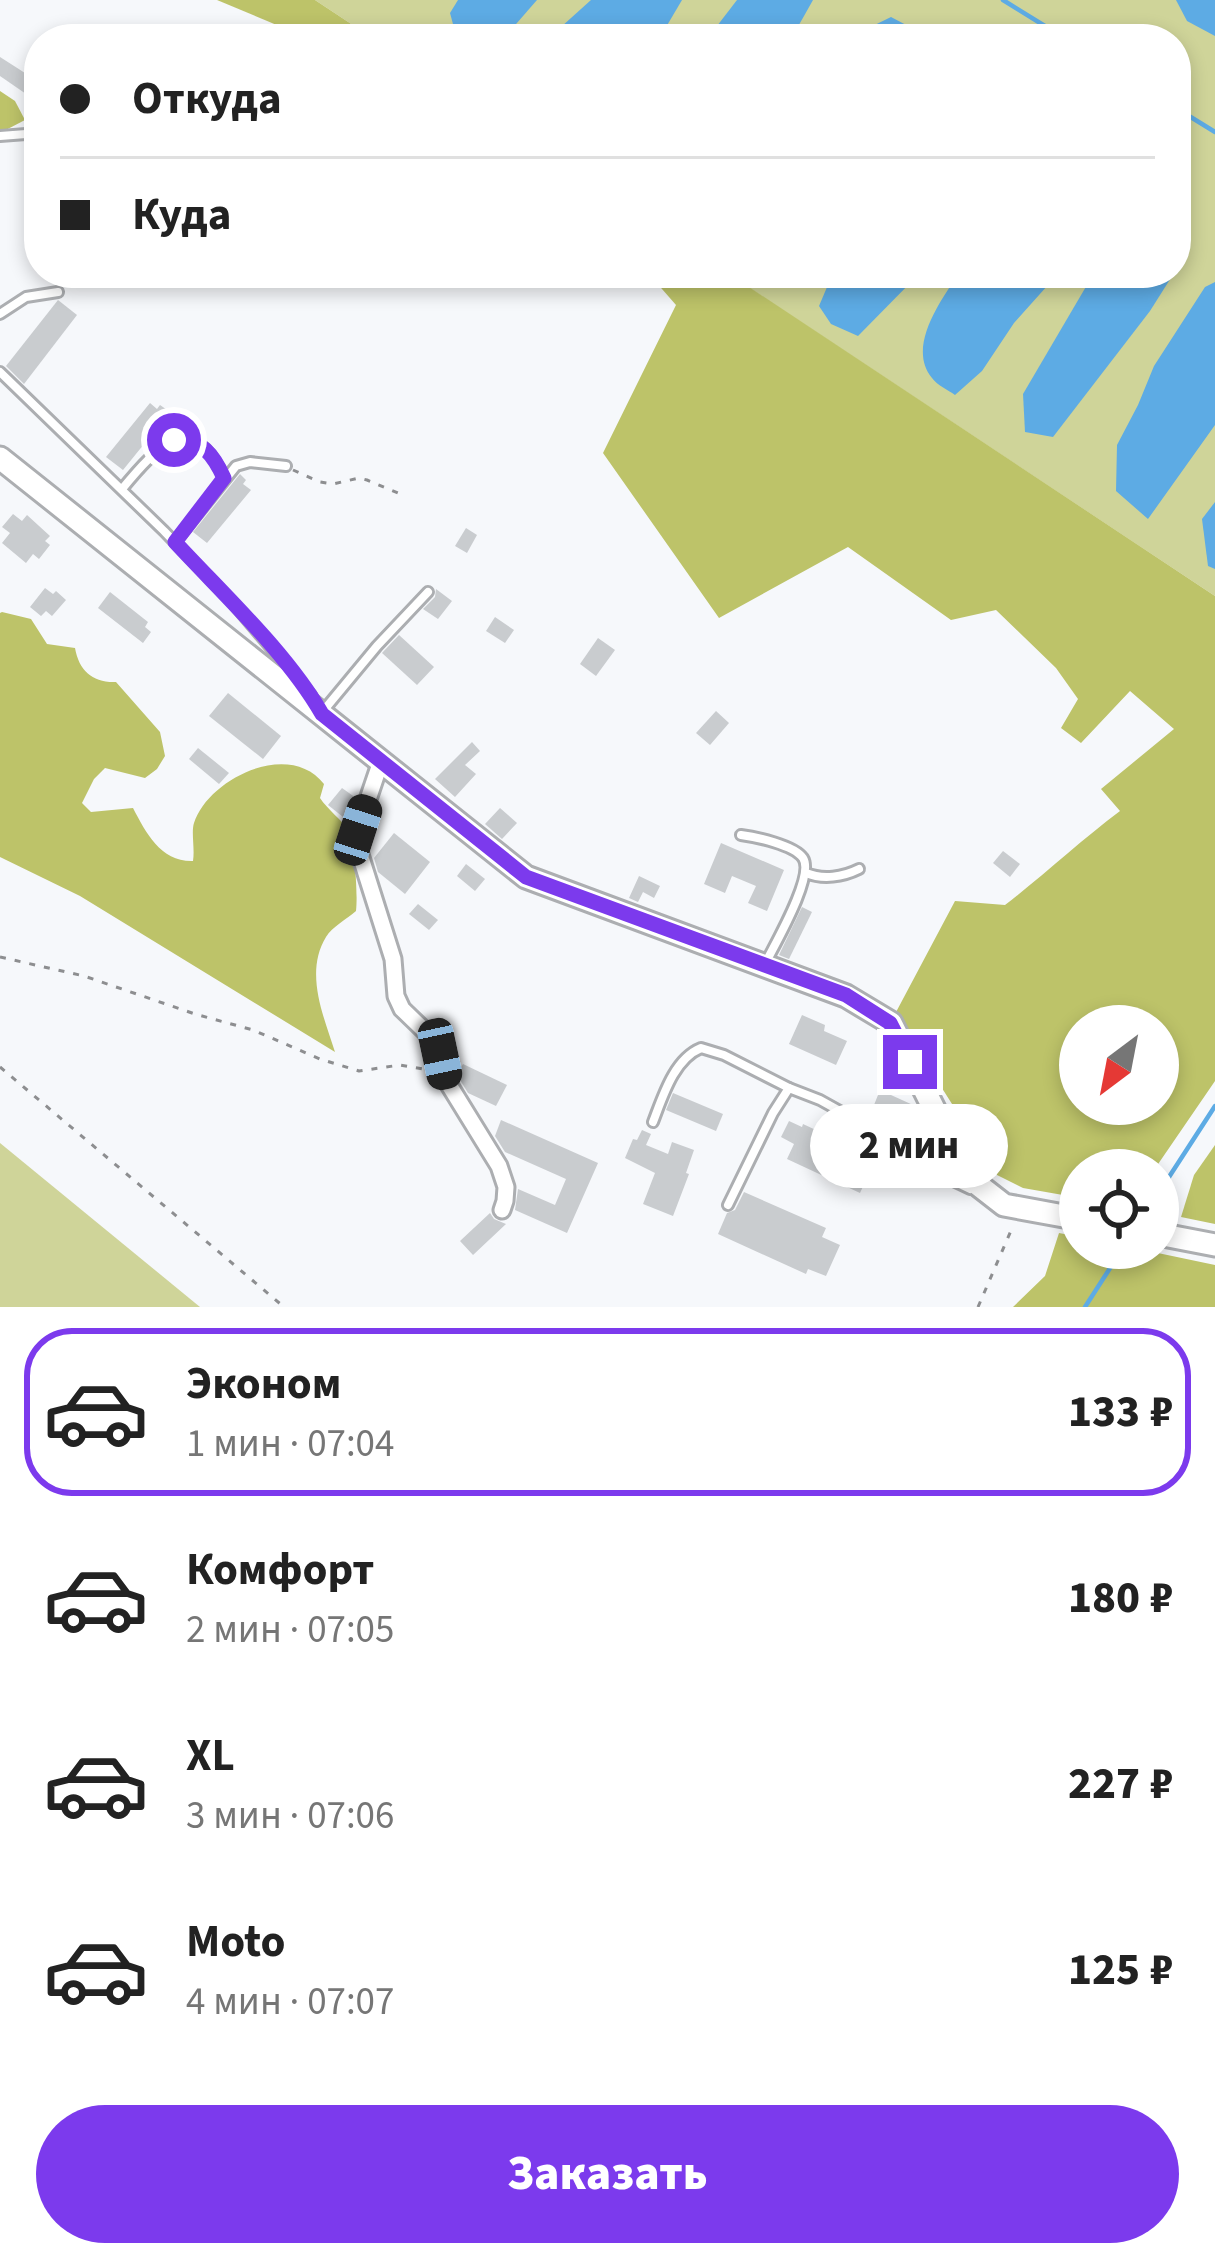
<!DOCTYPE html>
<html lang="ru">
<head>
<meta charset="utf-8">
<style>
	:root { --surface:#fff; --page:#f2f2f2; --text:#222; --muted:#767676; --line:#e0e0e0; --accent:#7c3aed }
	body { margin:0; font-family:"Source Sans 3",sans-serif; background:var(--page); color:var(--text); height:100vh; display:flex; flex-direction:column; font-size:45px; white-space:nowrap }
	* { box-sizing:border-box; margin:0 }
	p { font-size:39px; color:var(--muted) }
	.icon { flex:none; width:66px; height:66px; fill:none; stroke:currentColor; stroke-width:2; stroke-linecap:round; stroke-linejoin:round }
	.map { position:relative; height:1307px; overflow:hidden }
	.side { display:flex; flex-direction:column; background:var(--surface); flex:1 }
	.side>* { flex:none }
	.hud { position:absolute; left:24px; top:24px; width:1167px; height:264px; border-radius:48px; box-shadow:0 6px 18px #0003; display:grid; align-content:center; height:264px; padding:0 36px; background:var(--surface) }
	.needle { width:78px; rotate:212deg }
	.controls { position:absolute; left:1059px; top:1005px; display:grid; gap:24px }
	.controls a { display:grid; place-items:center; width:120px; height:120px; border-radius:50%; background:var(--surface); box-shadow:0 6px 18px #0003; font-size:60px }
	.end { position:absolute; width:54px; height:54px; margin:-27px; border:15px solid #7c3aed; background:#fff; box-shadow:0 0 0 6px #fff }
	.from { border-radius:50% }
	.bubble { position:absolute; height:84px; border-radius:42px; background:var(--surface); box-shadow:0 6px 18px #0003; font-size:39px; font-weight:800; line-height:84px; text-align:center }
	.car { position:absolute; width:36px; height:72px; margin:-36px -18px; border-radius:15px; box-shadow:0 0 9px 3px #0007; background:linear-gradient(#222 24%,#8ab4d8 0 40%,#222 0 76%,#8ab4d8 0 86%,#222 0) }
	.hud b { display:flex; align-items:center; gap:42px; height:114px; font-size:45px }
	.hud b+b { border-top:3px solid var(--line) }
	.hud i { width:30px; height:30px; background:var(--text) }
	ul { padding:21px 0 0; list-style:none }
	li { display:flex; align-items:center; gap:36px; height:168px; margin:0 24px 18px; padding:0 12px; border:6px solid transparent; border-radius:48px }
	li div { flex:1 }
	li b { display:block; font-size:45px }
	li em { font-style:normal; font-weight:800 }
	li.on { border-color:var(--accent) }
	li>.icon { width:108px; height:108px; stroke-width:1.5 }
	.primary-button { display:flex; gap:24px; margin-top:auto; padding:24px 36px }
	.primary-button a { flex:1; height:138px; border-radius:72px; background:var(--accent); color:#fff; font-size:48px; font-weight:800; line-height:138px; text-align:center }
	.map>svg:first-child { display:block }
	.green { fill:#cfd499 }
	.forest { fill:#bdc369; fill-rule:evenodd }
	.water { fill:#5dabe4 }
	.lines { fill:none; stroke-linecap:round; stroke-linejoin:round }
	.stream { stroke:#5dabe4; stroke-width:4.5 }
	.building { fill:#c9cccf }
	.lane-casing { stroke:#acaeb1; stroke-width:14 }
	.street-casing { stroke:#acaeb1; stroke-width:21 }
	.secondary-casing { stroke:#acaeb1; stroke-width:27 }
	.path { stroke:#8d8e90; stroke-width:3; stroke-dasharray:6 9; stroke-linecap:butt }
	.lane { stroke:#fff; stroke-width:8 }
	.street { stroke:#fff; stroke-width:15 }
	.secondary { stroke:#fff; stroke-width:21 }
	.route { stroke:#7c3aed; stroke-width:15 }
</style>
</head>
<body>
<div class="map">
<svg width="1215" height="1307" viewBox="0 0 1215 1307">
	<rect width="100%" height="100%" fill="#f6f8fb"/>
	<g class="green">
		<polygon points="315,0 1215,0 1215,596 727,273 1176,273 1176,39 374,39"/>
		<polygon points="0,1143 200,1307 0,1307"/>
	</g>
	<g class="forest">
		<polygon points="217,0 315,0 374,39 310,39"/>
		<polygon points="0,91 15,101 25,120 0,133"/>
		<path d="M648,273H728L1215,596V1081L1154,1170H1080V1198L1023,1188L997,1175L895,1014L955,901L1005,905C1044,875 1080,841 1120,811L1101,789L1174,729L1130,691L1081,743L1061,728L1078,699L1056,668L996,610L951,620L848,547L719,618L603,453L676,305ZM1080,1026H1158V1104H1080Z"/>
		<path d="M2,612L31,619L47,644L75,648C79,671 93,683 116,682L160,732L165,756L157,769L145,778L105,768L94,779L82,803L91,812L133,808C146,833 161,862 193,861C195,849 191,832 194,823C208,779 289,739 324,784L320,798C327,809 343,821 347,829C355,845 358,894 356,911C347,919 332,927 326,937C304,973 324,1017 335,1052L80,896L0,857V613Z"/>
		<polygon points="1215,1145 1215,1224 1181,1217 1194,1175"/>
		<polygon points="1059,1233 1080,1237 1080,1248 1134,1248 1215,1265 1215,1307 1013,1307 1045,1276"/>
	</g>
	<g class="water">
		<polygon points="458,0 537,0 503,39 457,39 450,13"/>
		<polygon points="591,0 682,0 659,39 553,39 561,27"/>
		<polygon points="737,0 813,0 791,39 707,39"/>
		<polygon points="1176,0 1215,0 1215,36 1187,21"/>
		<polygon points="891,17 910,27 907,39 846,39"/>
		<polygon points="833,273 920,273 858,336 831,324 819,306"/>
		<path d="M959,273H1055L1048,285L1014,323L982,371L955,395C948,390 937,385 932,378C906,347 942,299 959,273Z"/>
		<polygon points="1094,273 1174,273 1150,311 1053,437 1025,432 1023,394"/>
		<polygon points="1215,282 1215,425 1148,519 1116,491 1117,445 1138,405 1154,366 1205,287"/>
		<polygon points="1215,502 1215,569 1208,566 1202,519"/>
	</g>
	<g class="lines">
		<g class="stream">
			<polyline points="1003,0 1066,39"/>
			<polyline points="1176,108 1215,132"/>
			<polyline points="1158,1194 1215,1106"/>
			<polyline points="1085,1307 1123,1248"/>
		</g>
	</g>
	<g class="building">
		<polygon points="0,57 39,82 29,96 0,76"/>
		<polygon points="58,300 77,315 24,384 6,366"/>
		<polygon points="150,403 157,409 160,405 170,412 123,470 106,457"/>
		<polygon points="240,474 246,480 243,484 251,490 207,543 193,532"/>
		<polygon points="13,514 22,521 27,515 50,536 45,541 50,545 39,559 33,554 26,563 2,543 10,533 2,527"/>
		<polygon points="466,528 477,535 467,553 455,546"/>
		<polygon points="45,588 53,594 56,591 66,600 52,616 46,611 41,616 30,607"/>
		<polygon points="436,589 452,601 438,619 423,609 435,597"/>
		<polygon points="110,592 148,622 145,627 151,632 143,643 98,608"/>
		<polygon points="495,617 514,630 505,643 486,631"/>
		<polygon points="399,635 434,667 417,685 382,653"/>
		<polygon points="598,638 615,650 596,676 580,664"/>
		<polygon points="228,693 281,736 263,759 209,716"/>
		<polygon points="716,711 729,723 710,745 696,733"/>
		<polygon points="472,742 480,751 465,765 476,774 455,797 435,779"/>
		<polygon points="198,748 229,773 219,784 189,759"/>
		<polygon points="342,788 356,798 343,817 328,805"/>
		<polygon points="500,808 517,823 502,839 485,824"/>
		<polygon points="394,833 430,862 405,894 378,872 374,858"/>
		<polygon points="721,843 784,870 767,911 748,903 756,886 732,876 725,893 704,884"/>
		<polygon points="1003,851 1020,864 1010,877 993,863"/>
		<polygon points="466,864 485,879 475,891 457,876"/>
		<polygon points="639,876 660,886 654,898 643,892 638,902 629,898"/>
		<polygon points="418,904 438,920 429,930 409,914"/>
		<polygon points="802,907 812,912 789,959 779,955"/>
		<polygon points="802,1015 825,1025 824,1031 847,1041 836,1065 789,1044"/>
		<polygon points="463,1064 507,1085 496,1106 468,1093 457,1075"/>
		<polygon points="880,1090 913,1105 906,1120 921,1126 915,1139 887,1127 893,1114 874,1105"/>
		<polygon points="673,1093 723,1114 716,1131 666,1110"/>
		<polygon points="501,1120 598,1163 567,1233 515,1210 518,1189 555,1205 566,1179 505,1152 495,1136"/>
		<polygon points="789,1121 802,1127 803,1124 876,1158 860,1193 787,1159 794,1144 781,1137"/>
		<polygon points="642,1130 651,1134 646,1145 668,1154 672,1142 694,1150 686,1173 689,1174 673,1216 643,1204 655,1173 625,1158 633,1139 637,1140"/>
		<polygon points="744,1192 826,1228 822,1237 840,1245 826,1276 808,1269 806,1274 718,1234 727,1213 735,1210"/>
		<polygon points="490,1213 494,1219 506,1224 473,1255 460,1241"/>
	</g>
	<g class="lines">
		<defs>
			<g id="lane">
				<polyline points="0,136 39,133"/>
				<polyline points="0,314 26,297 58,292"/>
				<polyline points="0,372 164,531 233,603 311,695"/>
				<path d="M122,489C156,448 192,407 224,478"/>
				<polyline points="175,542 236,466 250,462 286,466"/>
				<polyline points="324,710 377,646 428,592"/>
				<path d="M741,835C756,837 794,845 803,858C815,876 775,944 765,964"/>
				<path d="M806,873C823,880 843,877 859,869"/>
				<path d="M653,1122C663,1096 674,1059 701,1048L724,1055L789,1088"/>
				<polyline points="728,1205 773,1113 789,1088 820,1100 865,1125 903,1157 970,1189"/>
			</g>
			<polyline id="street" points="381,761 358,829 357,845 393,959 396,996 402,1009 430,1036 440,1054 446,1080 499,1166 506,1187 505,1201 502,1210"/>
			<g id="secondary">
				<polyline points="0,458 526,877 846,996 891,1023 968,1177 1004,1205 1080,1219"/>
				<polyline points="1158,1234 1215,1245"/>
			</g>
		</defs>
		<use href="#lane" class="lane-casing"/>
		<use href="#street" class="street-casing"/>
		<use href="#secondary" class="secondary-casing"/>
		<g class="path">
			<polyline points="293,470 320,482 333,484 359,478 367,480 405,496"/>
			<polyline points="0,957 84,976 195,1014 253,1030 320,1059 359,1071 400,1065 429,1070"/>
			<polyline points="0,1067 284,1307"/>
			<polyline points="978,1307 1013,1226"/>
		</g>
		<use href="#lane" class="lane"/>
		<use href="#street" class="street"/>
		<use href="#secondary" class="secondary"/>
	</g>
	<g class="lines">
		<path class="route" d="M174,440C201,437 214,456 224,478L175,542C223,594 287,653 322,714L526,877L846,995L890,1023L910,1062"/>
	</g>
</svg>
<div class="controls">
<a><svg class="needle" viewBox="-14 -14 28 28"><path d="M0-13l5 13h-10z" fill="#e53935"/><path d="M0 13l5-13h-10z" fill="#767676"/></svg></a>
<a><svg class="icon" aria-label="locate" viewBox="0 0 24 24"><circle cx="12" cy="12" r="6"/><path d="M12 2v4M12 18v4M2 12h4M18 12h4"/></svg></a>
</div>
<i class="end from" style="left:174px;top:440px"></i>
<i class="end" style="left:910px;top:1062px"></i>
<div class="bubble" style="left:810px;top:1104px;width:198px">2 мин</div>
<i class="car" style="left:358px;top:830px;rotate:18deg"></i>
<i class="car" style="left:440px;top:1054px;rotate:168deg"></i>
<div class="hud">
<b><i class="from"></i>Откуда</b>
<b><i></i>Куда</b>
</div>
</div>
<section class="side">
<ul>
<li class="on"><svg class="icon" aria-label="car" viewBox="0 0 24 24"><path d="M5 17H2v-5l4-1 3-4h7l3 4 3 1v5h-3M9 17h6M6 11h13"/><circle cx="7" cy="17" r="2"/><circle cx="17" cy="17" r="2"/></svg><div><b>Эконом</b><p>1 мин · 07:04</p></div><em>133 ₽</em></li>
<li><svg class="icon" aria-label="car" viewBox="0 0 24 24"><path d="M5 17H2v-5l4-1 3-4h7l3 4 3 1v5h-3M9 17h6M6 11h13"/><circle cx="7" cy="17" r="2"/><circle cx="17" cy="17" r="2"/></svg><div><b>Комфорт</b><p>2 мин · 07:05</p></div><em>180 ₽</em></li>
<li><svg class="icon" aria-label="car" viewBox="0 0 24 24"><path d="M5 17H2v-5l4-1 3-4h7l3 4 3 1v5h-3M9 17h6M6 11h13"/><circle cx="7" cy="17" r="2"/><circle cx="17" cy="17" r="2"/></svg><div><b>XL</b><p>3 мин · 07:06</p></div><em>227 ₽</em></li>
<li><svg class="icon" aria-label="car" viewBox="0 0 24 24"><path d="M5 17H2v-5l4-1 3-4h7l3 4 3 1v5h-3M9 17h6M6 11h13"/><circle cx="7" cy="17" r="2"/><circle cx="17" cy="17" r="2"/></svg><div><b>Moto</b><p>4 мин · 07:07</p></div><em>125 ₽</em></li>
</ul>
<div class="primary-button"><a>Заказать</a></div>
</section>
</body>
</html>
